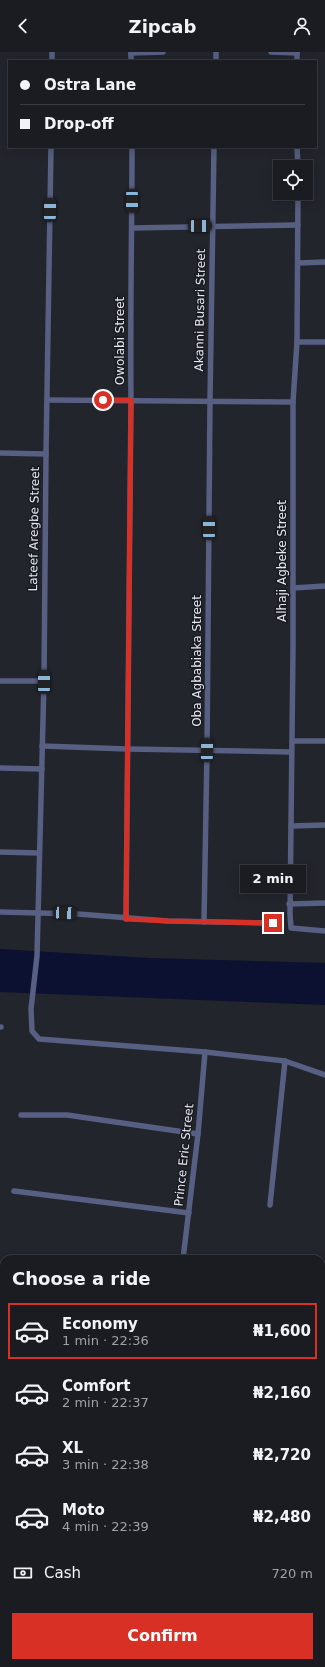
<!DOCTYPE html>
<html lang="en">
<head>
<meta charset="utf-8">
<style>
	:root { --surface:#1a1c21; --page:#23252a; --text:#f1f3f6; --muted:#9fa1a5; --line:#383a3f; --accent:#d93025 }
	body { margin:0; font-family:"DejaVu Sans",sans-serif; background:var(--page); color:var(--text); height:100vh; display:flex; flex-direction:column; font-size:15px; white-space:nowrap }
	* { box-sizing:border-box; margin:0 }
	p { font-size:13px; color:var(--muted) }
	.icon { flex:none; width:22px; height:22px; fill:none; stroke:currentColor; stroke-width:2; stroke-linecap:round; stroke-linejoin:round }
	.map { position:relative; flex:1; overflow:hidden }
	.drawer { position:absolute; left:0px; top:1203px; width:325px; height:412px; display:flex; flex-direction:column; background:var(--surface); border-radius:12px 12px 0 0; box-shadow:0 2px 10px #0003,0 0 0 1px var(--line) }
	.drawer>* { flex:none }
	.banner { position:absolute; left:8px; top:8px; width:309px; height:88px; border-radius:0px; box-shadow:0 2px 10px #0003,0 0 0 1px var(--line); display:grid; align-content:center; height:88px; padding:0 12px; background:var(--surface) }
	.buttons { position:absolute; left:273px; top:108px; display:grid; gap:8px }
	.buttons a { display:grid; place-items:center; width:40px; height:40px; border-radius:0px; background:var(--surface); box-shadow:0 2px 10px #0003,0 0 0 1px var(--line); font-size:20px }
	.end { position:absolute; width:18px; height:18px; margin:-9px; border:5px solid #d93025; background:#fff; box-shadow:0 0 0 2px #fff }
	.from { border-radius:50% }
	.bubble { position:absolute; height:28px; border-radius:0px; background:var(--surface); box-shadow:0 2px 10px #0003,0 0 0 1px var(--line); font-size:13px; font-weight:700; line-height:28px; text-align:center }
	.car { position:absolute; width:12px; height:24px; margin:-12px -6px; border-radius:5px; box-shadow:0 0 3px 1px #0007; background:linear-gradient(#222 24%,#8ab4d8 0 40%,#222 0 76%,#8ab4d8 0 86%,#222 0) }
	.banner b { display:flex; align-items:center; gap:14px; height:38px; font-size:15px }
	.banner b+b { border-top:1px solid var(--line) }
	.banner i { width:10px; height:10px; background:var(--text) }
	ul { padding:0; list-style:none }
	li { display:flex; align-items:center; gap:12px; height:56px; margin:0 8px 6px; padding:0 4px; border:2px solid transparent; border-radius:0px }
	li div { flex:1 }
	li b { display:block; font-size:15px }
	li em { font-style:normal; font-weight:700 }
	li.current { border-color:var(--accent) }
	li>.icon { width:36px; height:36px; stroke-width:1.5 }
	h2 { padding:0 12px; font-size:18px; line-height:48px }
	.pay { display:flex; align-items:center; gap:10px; height:44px; padding:0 12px; font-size:15px }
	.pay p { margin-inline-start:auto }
	.action { display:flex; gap:8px; margin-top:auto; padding:8px 12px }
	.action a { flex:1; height:46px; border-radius:0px; background:var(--accent); color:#fff; font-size:16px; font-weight:700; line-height:46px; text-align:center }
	header { display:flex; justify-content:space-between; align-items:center; height:52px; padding:0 12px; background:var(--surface); font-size:18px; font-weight:700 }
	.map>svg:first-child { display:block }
	.water { fill:#0c1031 }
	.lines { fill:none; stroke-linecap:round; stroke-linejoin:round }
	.street { stroke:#575f82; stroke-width:5.5 }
	.route { stroke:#d93025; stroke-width:5 }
	.labels { text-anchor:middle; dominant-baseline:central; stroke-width:3; stroke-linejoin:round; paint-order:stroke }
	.street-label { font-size:12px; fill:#e6e7ed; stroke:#191b23 }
</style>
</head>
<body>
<header><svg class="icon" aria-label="back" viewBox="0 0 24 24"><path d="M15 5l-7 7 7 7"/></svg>Zipcab<svg class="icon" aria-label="person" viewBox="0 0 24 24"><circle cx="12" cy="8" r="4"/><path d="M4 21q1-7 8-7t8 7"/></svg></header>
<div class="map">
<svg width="325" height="1615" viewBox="0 0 325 1615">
	<rect width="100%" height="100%" fill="#22252c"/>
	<polygon class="water" points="0,897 149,906 325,911 325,953 0,940"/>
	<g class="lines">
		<g class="street">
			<polyline points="131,0 131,9"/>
			<polyline points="271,0 297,1"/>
			<polyline points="297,0 297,9"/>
			<polyline points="131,1 163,0"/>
			<polyline points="52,9 52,0"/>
			<polyline points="216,9 216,0"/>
			<polyline points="51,95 46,402 44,629 37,904 31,957 32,979 39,987 205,1000 285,1009 325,1023"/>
			<polyline points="297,95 298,115"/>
			<polyline points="298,141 297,290 293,350 293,596 290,862 291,876 325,879"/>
			<polyline points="132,176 298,173"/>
			<polyline points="298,211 325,210"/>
			<polyline points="297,290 325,290"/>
			<polyline points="48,348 293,350"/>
			<polyline points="0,401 46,402"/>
			<polyline points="293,536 325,534"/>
			<polyline points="0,629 44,629"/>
			<polyline points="292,689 325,689"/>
			<polyline points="42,694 128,697 291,700"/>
			<polyline points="0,716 42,717"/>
			<polyline points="291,774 325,773"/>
			<polyline points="0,800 39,801"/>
			<polyline points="289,852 325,851"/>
			<polyline points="0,860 78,862 168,869 273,871"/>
			<path d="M126,867L131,348C130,263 132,179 132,95"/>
			<polyline points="204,870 207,698 210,349 214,95"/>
			<polyline points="0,975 1,975"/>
			<polyline points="21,1063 67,1063 198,1082"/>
			<polyline points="14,1139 189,1161"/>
			<polyline points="270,1153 285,1009"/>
			<polyline points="26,1206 29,1207"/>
			<polyline points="183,1207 198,1082 205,1000"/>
			<polyline points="321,1259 325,1253"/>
			<polyline points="0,1267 4,1270"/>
			<polyline points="0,1356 4,1359"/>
			<polyline points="0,1394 4,1390"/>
			<polyline points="321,1407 325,1403"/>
			<polyline points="0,1489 4,1492"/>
			<polyline points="0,1523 4,1518"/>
			<polyline points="321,1537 325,1532"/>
			<polyline points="0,1566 4,1569"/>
			<polyline points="23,1615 27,1611"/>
			<polyline points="133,1615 136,1611"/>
			<polyline points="252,1615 256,1611"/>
		</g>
	</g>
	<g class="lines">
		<polyline class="route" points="103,348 131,348 126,867 168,869 273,871"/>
	</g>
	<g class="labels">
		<g class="street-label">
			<text transform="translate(200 258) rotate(-89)">Akanni Busari Street</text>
			<text transform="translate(120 289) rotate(-90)">Owolabi Street</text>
			<text transform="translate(34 477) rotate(-89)">Lateef Aregbe Street</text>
			<text transform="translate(282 509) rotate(-90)">Alhaji Agbeke Street</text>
			<text transform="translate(197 609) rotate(-90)">Oba Agbabiaka Street</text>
			<text transform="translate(184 1103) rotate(-84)">Prince Eric Street</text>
		</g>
	</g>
</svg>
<div class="buttons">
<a><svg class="icon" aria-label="locate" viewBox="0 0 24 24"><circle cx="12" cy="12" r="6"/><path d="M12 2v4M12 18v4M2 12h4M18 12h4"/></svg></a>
</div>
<i class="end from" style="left:103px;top:348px"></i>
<i class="end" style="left:273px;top:871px"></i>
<div class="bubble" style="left:240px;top:813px;width:66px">2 min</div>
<i class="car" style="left:132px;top:149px;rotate:180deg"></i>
<i class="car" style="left:50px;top:158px;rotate:1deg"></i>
<i class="car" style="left:200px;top:174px;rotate:89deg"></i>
<i class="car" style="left:209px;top:476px;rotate:0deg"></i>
<i class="car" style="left:44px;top:630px;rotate:0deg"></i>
<i class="car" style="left:207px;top:698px;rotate:1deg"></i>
<i class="car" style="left:65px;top:861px;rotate:93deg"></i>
<div class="banner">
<b><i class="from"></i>Ostra Lane</b>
<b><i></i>Drop-off</b>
</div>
<section class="drawer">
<h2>Choose a ride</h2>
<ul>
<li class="current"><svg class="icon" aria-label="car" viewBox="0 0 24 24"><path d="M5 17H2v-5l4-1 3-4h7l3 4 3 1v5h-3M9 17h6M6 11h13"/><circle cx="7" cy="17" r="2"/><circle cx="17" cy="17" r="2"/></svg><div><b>Economy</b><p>1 min · 22:36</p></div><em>₦1,600</em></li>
<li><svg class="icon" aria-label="car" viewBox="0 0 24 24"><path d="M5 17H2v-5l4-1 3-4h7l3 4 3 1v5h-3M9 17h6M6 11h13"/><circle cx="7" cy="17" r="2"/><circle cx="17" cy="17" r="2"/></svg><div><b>Comfort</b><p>2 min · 22:37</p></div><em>₦2,160</em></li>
<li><svg class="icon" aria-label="car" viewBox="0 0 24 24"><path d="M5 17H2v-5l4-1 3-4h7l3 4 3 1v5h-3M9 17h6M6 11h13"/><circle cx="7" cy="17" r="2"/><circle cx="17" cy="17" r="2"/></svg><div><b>XL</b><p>3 min · 22:38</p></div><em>₦2,720</em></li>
<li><svg class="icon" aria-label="car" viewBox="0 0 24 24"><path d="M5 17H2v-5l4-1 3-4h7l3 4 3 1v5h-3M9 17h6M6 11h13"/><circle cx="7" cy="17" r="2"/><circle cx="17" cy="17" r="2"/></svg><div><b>Moto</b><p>4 min · 22:39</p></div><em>₦2,480</em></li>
</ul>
<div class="pay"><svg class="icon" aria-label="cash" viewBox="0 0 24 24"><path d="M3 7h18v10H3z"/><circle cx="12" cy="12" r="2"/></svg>Cash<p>720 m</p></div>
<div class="action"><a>Confirm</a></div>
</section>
</div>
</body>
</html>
